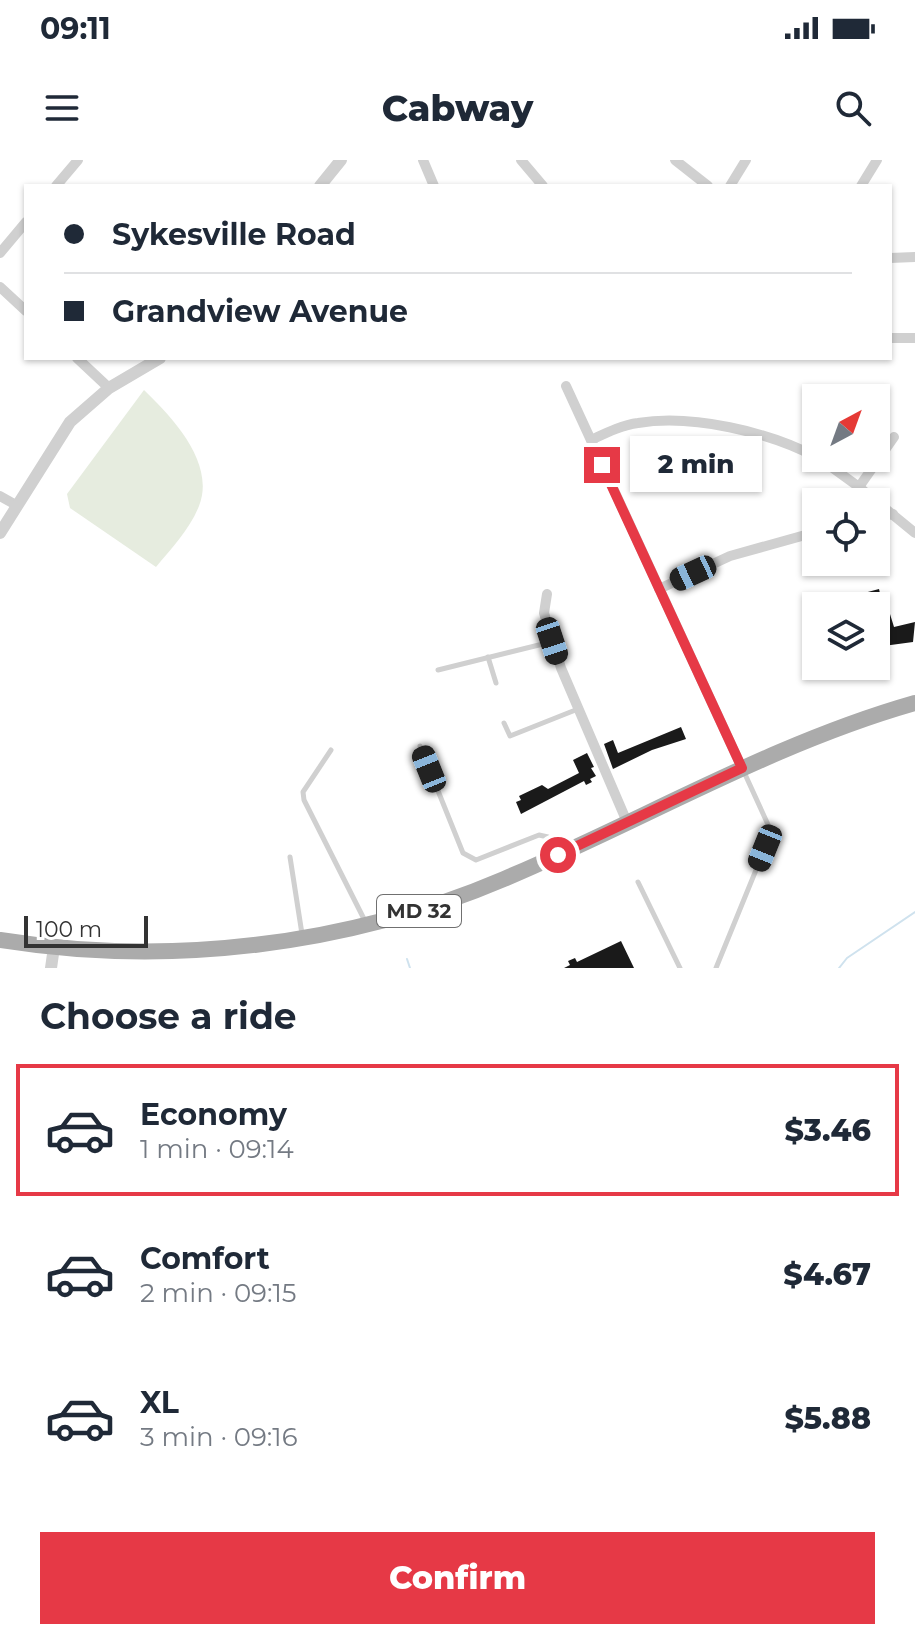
<!DOCTYPE html>
<html lang="en">
<head>
<meta charset="utf-8">
<style>
	:root { --surface:#fff; --page:#f2f2f3; --text:#1f2937; --muted:#747a83; --line:#e0e1e3; --accent:#e63946 }
	body { margin:0; font-family:Montserrat,sans-serif; background:var(--page); color:var(--text); height:100vh; display:flex; flex-direction:column; font-size:30px; white-space:nowrap }
	* { box-sizing:border-box; margin:0 }
	p { font-size:26px; color:var(--muted) }
	.icon { flex:none; width:44px; height:44px; fill:none; stroke:currentColor; stroke-width:2; stroke-linecap:round; stroke-linejoin:round }
	.map { position:relative; height:808px; overflow:hidden }
	.drawer { display:flex; flex-direction:column; background:var(--surface); flex:1 }
	.drawer>* { flex:none }
	.hud { position:absolute; left:24px; top:24px; width:868px; height:176px; border-radius:0px; box-shadow:0 2px 6px #0004; display:grid; align-content:center; height:176px; padding:0 40px; background:var(--surface) }
	.needle { width:52px; rotate:41deg }
	.controls { position:absolute; left:802px; top:224px; display:grid; gap:16px }
	.controls a { display:grid; place-items:center; width:88px; height:88px; border-radius:0px; background:var(--surface); box-shadow:0 2px 6px #0004; font-size:40px }
	.scale { position:absolute; left:24px; bottom:20px; width:124px; box-sizing:border-box; padding-left:8px; border:4px solid #333; border-top:0; font-size:22px; line-height:28px; white-space:nowrap; color:#333; -webkit-text-stroke:6px #fff; paint-order:stroke }
	.end { position:absolute; width:36px; height:36px; margin:-18px; border:10px solid #e63946; background:#fff; box-shadow:0 0 0 4px #fff }
	.from { border-radius:50% }
	.bubble { position:absolute; height:56px; border-radius:0px; background:var(--surface); box-shadow:0 2px 6px #0004; font-size:26px; font-weight:800; line-height:56px; text-align:center }
	.car { position:absolute; width:24px; height:48px; margin:-24px -12px; border-radius:10px; box-shadow:0 0 6px 2px #0007; background:linear-gradient(#222 24%,#8ab4d8 0 40%,#222 0 76%,#8ab4d8 0 86%,#222 0) }
	.hud b { display:flex; align-items:center; gap:28px; height:76px; font-size:30px }
	.hud b+b { border-top:2px solid var(--line) }
	.hud i { width:20px; height:20px; background:var(--text) }
	ul { padding:0; list-style:none }
	li { display:flex; align-items:center; gap:24px; height:132px; margin:0 16px 12px; padding:0 24px; border:4px solid transparent; border-radius:0px }
	li div { flex:1 }
	li b { display:block; font-size:30px }
	li em { font-style:normal; font-weight:800 }
	li.active { border-color:var(--accent) }
	li>.icon { width:72px; height:72px; stroke-width:1.5 }
	h2 { padding:0 40px; font-size:36px; line-height:96px }
	.button { display:flex; gap:16px; margin-top:auto; padding:16px 40px }
	.button a { flex:1; height:92px; border-radius:0px; background:var(--accent); color:#fff; font-size:32px; font-weight:800; line-height:92px; text-align:center }
	.status { display:flex; justify-content:space-between; align-items:center; height:56px; padding:0 40px; background:var(--surface); direction:ltr }
	.status svg { height:22px; fill:currentColor }
	header { display:flex; justify-content:space-between; align-items:center; height:104px; padding:0 40px; background:var(--surface); font-size:36px; font-weight:800 }
	.map>svg:first-child { display:block }
	.green { fill:#e6ecdf }
	.lines { fill:none; stroke-linecap:round; stroke-linejoin:round }
	.stream { stroke:#cfe2ee; stroke-width:2 }
	.building { fill:#1a1a1a }
	.service { stroke:#d0d0d0; stroke-width:5 }
	.minor { stroke:#d0d0d0; stroke-width:10 }
	.tertiary { stroke:#d0d0d0; stroke-width:12 }
	.primary { stroke:#ababab; stroke-width:16 }
	.route { stroke:#e63946; stroke-width:10 }
	.labels { text-anchor:middle; dominant-baseline:central; stroke-width:8; stroke-linejoin:round; paint-order:stroke }
	.shield { fill:#fff; stroke:#707070; stroke-width:2 }
	.shield-label { font-size:20px; font-weight:bold; fill:#333 }
</style>
</head>
<body>
<div class="status"><b>09:11</b><svg viewBox="0 0 49 12"><path d="M0 12V9h3v3zM5 12V6h3v6zM10 12V3h3v9zM15 12V0h3v12zM26 1h20v11H26zM47 4h2v5h-2z"/></svg></div>
<header><svg class="icon" aria-label="menu" viewBox="0 0 24 24"><path d="M4 6h16M4 12h16M4 18h16"/></svg>Cabway<svg class="icon" aria-label="search" viewBox="0 0 24 24"><circle cx="10" cy="10" r="6"/><path d="M15 15l6 6"/></svg></header>
<div class="map">
<svg width="915" height="808" viewBox="0 0 915 808">
	<rect width="100%" height="100%" fill="#fff"/>
	<path class="green" d="M144,230C172,257 216,303 199,346C190,369 171,389 156,407L70,348L67,334Z"/>
	<g class="lines">
		<g class="stream">
			<polyline points="407,799 410,808"/>
			<polyline points="839,808 847,798 915,752"/>
		</g>
	</g>
	<g class="building">
		<polygon points="879,429 885,455 890,454 894,467 915,462 913,482 876,487 876,446 867,446 864,433"/>
		<polygon points="681,567 686,579 652,590 613,609 604,584 613,580 618,593"/>
		<polygon points="587,593 594,607 591,608 596,616 590,619 592,622 586,625 584,621 521,654 516,642 521,640 519,636 542,625 548,629 579,613 573,600"/>
		<polygon points="621,781 634,808 564,808 570,805 568,801 575,798 577,802"/>
	</g>
	<g class="lines">
		<g class="service">
			<polyline points="488,497 496,523"/>
			<polyline points="438,510 551,482"/>
			<polyline points="504,563 510,576 578,549"/>
			<polyline points="420,586 463,693 476,700 539,675 548,677 557,694"/>
			<polyline points="331,590 303,632 304,640 365,761"/>
			<polyline points="290,697 302,774"/>
			<polyline points="638,722 680,808"/>
			<polyline points="716,808 765,688 770,669 744,612"/>
		</g>
		<g class="minor">
			<polyline points="423,0 434,26"/>
			<polyline points="521,0 543,26"/>
			<polyline points="675,0 708,26"/>
			<polyline points="56,26 78,0"/>
			<polyline points="730,26 746,0"/>
			<polyline points="861,26 877,0"/>
			<polyline points="0,93 26,62"/>
			<polyline points="890,98 915,97"/>
			<polyline points="0,127 26,151"/>
			<polyline points="890,178 915,178"/>
			<polyline points="77,198 109,228"/>
			<polyline points="566,226 742,608"/>
			<path d="M591,280C606,273 622,265 638,263C692,254 769,272 816,297"/>
			<polyline points="819,298 859,327 915,373"/>
			<polyline points="859,327 894,277"/>
			<polyline points="0,336 16,345"/>
			<polyline points="876,358 893,354"/>
			<polyline points="659,429 730,396 816,372"/>
			<polyline points="547,434 544,453 561,508 627,662"/>
		</g>
		<g class="tertiary">
			<polyline points="320,26 341,0"/>
			<polyline points="0,373 70,262 109,228 160,198"/>
			<polyline points="51,808 54,787"/>
		</g>
		<path class="primary" d="M0,780C169,807 347,786 504,719C642,661 771,584 915,543"/>
	</g>
	<g class="lines">
		<polyline class="route" points="558,695 742,608 602,305"/>
	</g>
	<g class="labels">
		<rect class="shield" x="377" y="735" width="84" height="32" rx="6"/>
		<g class="shield-label">
			<text x="419" y="751">MD 32</text>
		</g>
	</g>
</svg>
<div class="controls">
<a><svg class="needle" viewBox="-14 -14 28 28"><path d="M0-13l5 13h-10z" fill="#e53935"/><path d="M0 13l5-13h-10z" fill="#747a83"/></svg></a>
<a><svg class="icon" aria-label="locate" viewBox="0 0 24 24"><circle cx="12" cy="12" r="6"/><path d="M12 2v4M12 18v4M2 12h4M18 12h4"/></svg></a>
<a><svg class="icon" aria-label="layers" viewBox="0 0 24 24"><path d="M12 4l9 5-9 5-9-5zM3 14l9 5 9-5"/></svg></a>
</div>
<div class="scale">100 m</div>
<i class="end from" style="left:558px;top:695px"></i>
<i class="end" style="left:602px;top:305px"></i>
<div class="bubble" style="left:630px;top:276px;width:132px">2 min</div>
<i class="car" style="left:693px;top:413px;rotate:245deg"></i>
<i class="car" style="left:552px;top:481px;rotate:162deg"></i>
<i class="car" style="left:429px;top:609px;rotate:338deg"></i>
<i class="car" style="left:765px;top:688px;rotate:202deg"></i>
<div class="hud">
<b><i class="from"></i>Sykesville Road</b>
<b><i></i>Grandview Avenue</b>
</div>
</div>
<section class="drawer">
<h2>Choose a ride</h2>
<ul>
<li class="active"><svg class="icon" aria-label="car" viewBox="0 0 24 24"><path d="M5 17H2v-5l4-1 3-4h7l3 4 3 1v5h-3M9 17h6M6 11h13"/><circle cx="7" cy="17" r="2"/><circle cx="17" cy="17" r="2"/></svg><div><b>Economy</b><p>1 min · 09:14</p></div><em>$3.46</em></li>
<li><svg class="icon" aria-label="car" viewBox="0 0 24 24"><path d="M5 17H2v-5l4-1 3-4h7l3 4 3 1v5h-3M9 17h6M6 11h13"/><circle cx="7" cy="17" r="2"/><circle cx="17" cy="17" r="2"/></svg><div><b>Comfort</b><p>2 min · 09:15</p></div><em>$4.67</em></li>
<li><svg class="icon" aria-label="car" viewBox="0 0 24 24"><path d="M5 17H2v-5l4-1 3-4h7l3 4 3 1v5h-3M9 17h6M6 11h13"/><circle cx="7" cy="17" r="2"/><circle cx="17" cy="17" r="2"/></svg><div><b>XL</b><p>3 min · 09:16</p></div><em>$5.88</em></li>
</ul>
<div class="button"><a>Confirm</a></div>
</section>
</body>
</html>
